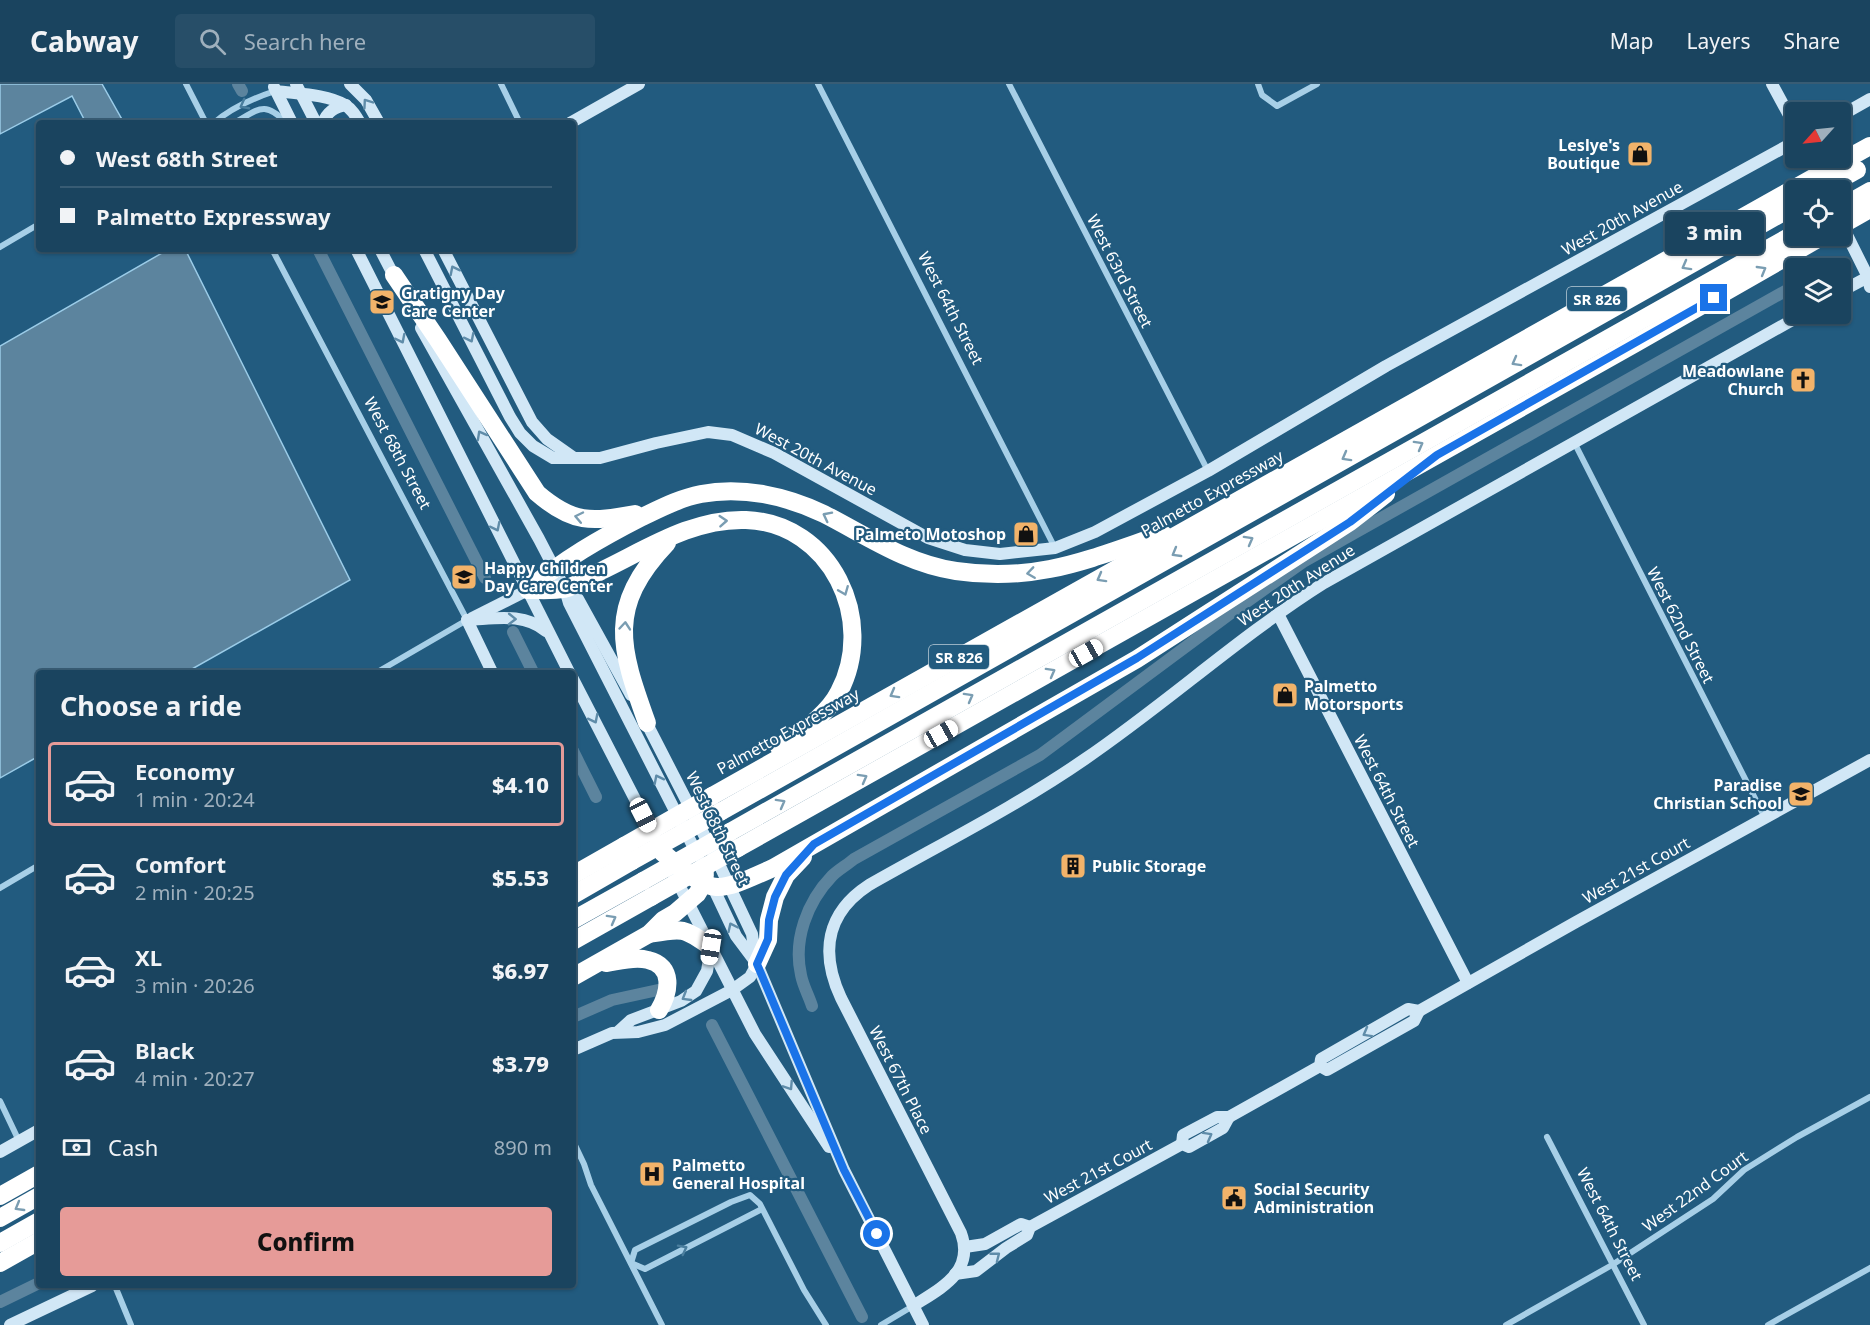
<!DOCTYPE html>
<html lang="en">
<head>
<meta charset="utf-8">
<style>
	:root { --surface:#1a445f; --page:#274e68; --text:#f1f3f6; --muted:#9fb0bd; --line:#385c74; --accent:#e69b98 }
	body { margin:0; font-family:"Noto Sans",sans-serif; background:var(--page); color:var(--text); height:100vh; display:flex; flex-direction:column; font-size:22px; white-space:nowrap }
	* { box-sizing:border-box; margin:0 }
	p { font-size:20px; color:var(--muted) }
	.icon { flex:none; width:33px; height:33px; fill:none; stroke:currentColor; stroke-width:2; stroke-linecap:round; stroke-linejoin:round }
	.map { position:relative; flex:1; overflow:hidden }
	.details { position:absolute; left:36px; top:586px; width:540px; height:618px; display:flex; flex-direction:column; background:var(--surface); border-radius:6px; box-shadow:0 2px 4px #0004,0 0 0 2px var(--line) }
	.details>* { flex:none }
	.guide { position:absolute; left:36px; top:36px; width:540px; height:132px; border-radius:6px; box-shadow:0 2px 4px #0004,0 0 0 2px var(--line); display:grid; align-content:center; height:132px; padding:0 24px; background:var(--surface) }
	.needle { width:39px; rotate:243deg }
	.fabs { position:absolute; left:1785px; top:18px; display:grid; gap:12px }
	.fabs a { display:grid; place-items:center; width:66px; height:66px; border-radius:6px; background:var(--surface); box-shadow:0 2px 4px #0004,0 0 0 2px var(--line); font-size:30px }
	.end { position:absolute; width:27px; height:27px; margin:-14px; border:8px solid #1a73e8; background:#fff; box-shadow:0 0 0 3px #fff }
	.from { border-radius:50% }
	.bubble { position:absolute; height:42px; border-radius:6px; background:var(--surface); box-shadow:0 2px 4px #0004,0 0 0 2px var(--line); font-size:20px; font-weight:800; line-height:42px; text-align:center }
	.car { position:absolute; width:18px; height:36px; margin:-18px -9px; border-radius:8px; box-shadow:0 0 4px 2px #0007; background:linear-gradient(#fff 24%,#345 0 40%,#fff 0 76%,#345 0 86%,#fff 0) }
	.guide b { display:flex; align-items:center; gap:21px; height:57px; font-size:22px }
	.guide b+b { border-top:2px solid var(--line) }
	.guide i { width:15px; height:15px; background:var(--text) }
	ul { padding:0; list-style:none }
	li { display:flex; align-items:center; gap:18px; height:84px; margin:0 12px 9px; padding:0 12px; border:3px solid transparent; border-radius:6px }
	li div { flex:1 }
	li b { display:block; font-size:22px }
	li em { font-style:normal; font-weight:800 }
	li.active { border-color:var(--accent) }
	li>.icon { width:54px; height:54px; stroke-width:1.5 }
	h2 { padding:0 24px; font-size:27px; line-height:72px }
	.pay { display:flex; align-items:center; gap:15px; height:66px; padding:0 24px; font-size:22px }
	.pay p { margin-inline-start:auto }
	.cta { display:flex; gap:12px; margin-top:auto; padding:12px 24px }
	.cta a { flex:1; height:69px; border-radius:6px; background:var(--accent); color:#111; font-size:24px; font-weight:800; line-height:69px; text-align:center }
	header { display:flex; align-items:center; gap:36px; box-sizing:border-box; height:84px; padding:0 30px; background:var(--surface); border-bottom:2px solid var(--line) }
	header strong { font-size:28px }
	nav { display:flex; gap:33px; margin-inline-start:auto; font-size:21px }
	.search { width:420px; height:54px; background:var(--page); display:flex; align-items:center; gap:15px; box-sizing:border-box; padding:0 21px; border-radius:6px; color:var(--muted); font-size:22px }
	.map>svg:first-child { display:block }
	.water { fill:#5c849e; stroke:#9bcce8; stroke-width:1.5 }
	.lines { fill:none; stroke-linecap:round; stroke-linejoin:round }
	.canal { stroke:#5c849e; stroke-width:12 }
	.street { stroke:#a7cfe7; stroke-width:6 }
	.secondary { stroke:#d1e7f6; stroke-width:12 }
	.highway { stroke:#fff; stroke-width:18 }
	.highway-bridge { stroke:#fff; stroke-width:18 }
	.oneway { stroke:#5f8ca9 }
	.oneway2 { stroke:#4a7e9e }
	.oneway3 { stroke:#7a9db2 }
	.route { stroke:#1a73e8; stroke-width:8 }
	.labels { text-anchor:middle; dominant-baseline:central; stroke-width:4.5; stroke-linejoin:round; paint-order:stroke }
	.shield { fill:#225b7f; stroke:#bdced9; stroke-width:1.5 }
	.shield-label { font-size:15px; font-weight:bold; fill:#fff }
	.poi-label { font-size:16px; font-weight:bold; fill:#fff; stroke:#225b7f; text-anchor:start }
	.street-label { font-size:16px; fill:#fff; stroke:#225b7f }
</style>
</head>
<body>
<header>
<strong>Cabway</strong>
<div class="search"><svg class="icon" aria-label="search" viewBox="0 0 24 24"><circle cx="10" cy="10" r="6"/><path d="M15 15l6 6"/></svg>Search here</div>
<nav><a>Map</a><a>Layers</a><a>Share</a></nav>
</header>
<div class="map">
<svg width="1870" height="1241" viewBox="0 0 1870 1241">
	<rect width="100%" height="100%" fill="#225b7f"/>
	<g class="water">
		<polygon points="0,0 102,0 124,39 86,39 72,12 0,50"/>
		<polygon points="169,165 185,165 350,496 185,589 39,590 39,672 0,694 0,262"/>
	</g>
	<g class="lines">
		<g class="canal">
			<polyline points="238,0 242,7"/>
			<polyline points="318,165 485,494"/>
			<polyline points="513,548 534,590"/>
			<polyline points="573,667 596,713"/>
			<path d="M812,922C809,912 803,902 801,891C793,856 807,818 832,792C838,786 847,781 854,775L1040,671L1238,524L1303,478L1796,201"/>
			<polyline points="573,933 612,916 658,906"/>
			<polyline points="712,941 862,1233"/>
			<polyline points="0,1218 39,1199"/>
		</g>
		<g class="street">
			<polyline points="186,0 206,39"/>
			<polyline points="501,0 520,39"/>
			<polyline points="818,0 1055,464"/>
			<polyline points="1009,0 1208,387"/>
			<polyline points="1258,0 1262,11 1277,22 1317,0"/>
			<path d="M214,39C231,24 254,14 275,7"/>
			<path d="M234,39C259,25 264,16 287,39"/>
			<polyline points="0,163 39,140"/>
			<polyline points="272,165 467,536 374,590"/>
			<polyline points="1574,358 1765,734"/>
			<polyline points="0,804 39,781"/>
			<polyline points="0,1017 19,1057"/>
			<polyline points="1547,1053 1644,1241"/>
			<polyline points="573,1057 584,1080 591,1101 662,1241"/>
			<polyline points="631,1179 635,1166 731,1118 750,1111 760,1120 804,1206 826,1241"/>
			<polyline points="631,1179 645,1185 762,1125"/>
			<polyline points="115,1202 131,1241"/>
			<polyline points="881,1241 913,1222"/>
			<polyline points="1506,1241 1612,1181 1713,1115 1744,1086 1797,1053 1870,1013"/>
			<polyline points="1768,1241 1870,1184"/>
		</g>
		<g class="secondary">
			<polyline points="296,0 316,39"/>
			<polyline points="350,0 366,16 379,39"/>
			<polyline points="1772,0 1796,44"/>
			<polyline points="274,3 292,39"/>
			<path d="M276,7C297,10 326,10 345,21C352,25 356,32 360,39"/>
			<polyline points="1840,32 1870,15"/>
			<path d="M323,39C327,28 334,23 346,21"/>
			<polyline points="570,39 639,0"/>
			<polyline points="1810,74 1821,97"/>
			<polyline points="1840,137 1868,193 1870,203"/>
			<polyline points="356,165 570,590"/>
			<polyline points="380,165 396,196"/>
			<polyline points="424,165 510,333 520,349 533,362 553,374 600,374 656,359 708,348 732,351 774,369 928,454 965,466 1000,470 1055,464 1095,448 1208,387 1386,282 1796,57"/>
			<polyline points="443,165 532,338 547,355 574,374"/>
			<polyline points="1840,208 1870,192"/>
			<polyline points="421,244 539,455 565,505 569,519 698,772"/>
			<polyline points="565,505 578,515 631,611"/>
			<polyline points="1278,530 1468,899"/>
			<polyline points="472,534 528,506"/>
			<path d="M467,536C494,535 523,528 546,547"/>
			<polyline points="467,536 493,590"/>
			<polyline points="573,595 654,752"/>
			<polyline points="644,634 719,780 752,850 756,879"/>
			<polyline points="674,791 755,950 829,1063"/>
			<polyline points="711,799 736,852 757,880 844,1086 923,1241"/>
			<polyline points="619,947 631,936 681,917 696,907 707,887 711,863"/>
			<polyline points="573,966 612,949 638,948 665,941 732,906 750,893 757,880"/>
			<polyline points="1320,982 1327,986 1414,937 1419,927"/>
			<polyline points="1182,1060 1183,1051 1217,1033 1229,1033 1320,982 1321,975 1408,925 1419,927 1576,838 1870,676"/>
			<polyline points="0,1068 39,1046"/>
			<polyline points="965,1163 985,1160 1021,1140 1030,1143"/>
			<polyline points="955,1190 976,1187 1006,1164 1027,1151 1030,1143 1182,1060 1189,1063 1223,1044 1229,1033"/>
			<path d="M913,1222C941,1204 975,1188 961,1149L841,914C820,869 826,829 869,801C941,760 1017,722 1085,675C1167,619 1240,552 1324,499L1803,230"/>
			<polyline points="10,1241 92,1202"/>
		</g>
		<g class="highway">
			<polyline points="1850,73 1870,62"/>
			<polyline points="1840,124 1870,107"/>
			<path d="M394,191L438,256L537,409C573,440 591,438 635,430"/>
			<path d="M528,506C562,476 601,454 642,433C661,424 680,414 701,410C742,402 787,412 824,430C867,452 907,480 956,487C1037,499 1089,475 1163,450"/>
			<path d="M528,506C539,506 553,507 564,505C576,502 590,493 601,487C647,465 693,434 746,436C831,439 877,536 839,608C827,632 800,648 779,663"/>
			<path d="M647,639C620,564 606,523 667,459"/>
			<polyline points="712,712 1786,109"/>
			<polyline points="720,728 1796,121"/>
			<polyline points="730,748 1796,149"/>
			<polyline points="738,764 1636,259 1823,152"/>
			<path d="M662,768C713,811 711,812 773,784L1137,575L1350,438L1386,410"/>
			<polyline points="573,791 624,762"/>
			<polyline points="573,811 632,777"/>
			<polyline points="573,836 643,797"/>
			<path d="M649,850C682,844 683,843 711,863"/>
			<polyline points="573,857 651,813"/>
			<path d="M606,879C619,877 635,872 648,876C675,882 669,909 659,926"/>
			<polyline points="757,880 768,856 769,836 775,813 786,791 803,773"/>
			<polyline points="573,893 649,850 663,836 675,829 697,810 703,800 705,790"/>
			<polyline points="0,1112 39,1090"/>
			<polyline points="0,1134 39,1112"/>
			<polyline points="0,1159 39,1137"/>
			<polyline points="0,1179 39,1157"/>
		</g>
		<g class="highway-bridge">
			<polyline points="1821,106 1857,86"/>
			<polyline points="1786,109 1850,73"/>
			<polyline points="1840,142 1870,125"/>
			<polyline points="624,762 712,712"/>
			<polyline points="632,777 720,728"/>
			<polyline points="643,797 730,748"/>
			<polyline points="651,813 738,764"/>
		</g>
	</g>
	<defs><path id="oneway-chevron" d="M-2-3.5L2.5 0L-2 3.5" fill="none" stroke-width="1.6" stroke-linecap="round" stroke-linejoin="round" transform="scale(1.5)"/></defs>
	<g class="oneway">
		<use href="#oneway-chevron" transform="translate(367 19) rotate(-125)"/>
		<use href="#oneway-chevron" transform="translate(454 186) rotate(-117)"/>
		<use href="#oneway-chevron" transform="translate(470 254) rotate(63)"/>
		<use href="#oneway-chevron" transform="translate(401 255) rotate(63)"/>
		<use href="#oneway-chevron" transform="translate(481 351) rotate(-119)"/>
		<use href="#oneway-chevron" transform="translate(496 443) rotate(63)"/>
		<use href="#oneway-chevron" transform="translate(512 535) rotate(1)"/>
		<use href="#oneway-chevron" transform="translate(594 635) rotate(63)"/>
		<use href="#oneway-chevron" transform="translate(658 695) rotate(-117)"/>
		<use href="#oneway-chevron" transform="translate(732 843) rotate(-115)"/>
		<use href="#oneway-chevron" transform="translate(686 913) rotate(149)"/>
		<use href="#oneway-chevron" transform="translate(1367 949) rotate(151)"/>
		<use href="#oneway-chevron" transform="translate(789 1002) rotate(57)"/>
		<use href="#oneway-chevron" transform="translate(1208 1052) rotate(-29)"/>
		<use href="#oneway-chevron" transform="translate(996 1172) rotate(-38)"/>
	</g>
	<g class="oneway2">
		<use href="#oneway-chevron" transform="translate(244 21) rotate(152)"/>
		<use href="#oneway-chevron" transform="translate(683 1165) rotate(-27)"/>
	</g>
	<g class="oneway3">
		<use href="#oneway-chevron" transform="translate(1686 182) rotate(151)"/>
		<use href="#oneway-chevron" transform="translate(1762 186) rotate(-30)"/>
		<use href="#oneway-chevron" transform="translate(1516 278) rotate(151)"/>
		<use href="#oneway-chevron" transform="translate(1419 361) rotate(-29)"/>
		<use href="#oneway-chevron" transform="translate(1346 373) rotate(151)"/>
		<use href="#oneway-chevron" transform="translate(827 432) rotate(-153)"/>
		<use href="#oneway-chevron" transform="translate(579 433) rotate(-168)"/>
		<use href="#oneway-chevron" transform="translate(723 437) rotate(-4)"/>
		<use href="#oneway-chevron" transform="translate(1249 456) rotate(-29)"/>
		<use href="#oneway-chevron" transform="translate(1176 469) rotate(150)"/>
		<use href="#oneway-chevron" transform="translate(1031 489) rotate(172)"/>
		<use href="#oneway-chevron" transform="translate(1101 494) rotate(151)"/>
		<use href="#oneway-chevron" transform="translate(844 507) rotate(68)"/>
		<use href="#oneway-chevron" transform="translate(625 542) rotate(-85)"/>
		<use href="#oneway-chevron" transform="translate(1051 588) rotate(-29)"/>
		<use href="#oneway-chevron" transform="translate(894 610) rotate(151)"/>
		<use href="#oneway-chevron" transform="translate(969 613) rotate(-29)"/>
		<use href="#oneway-chevron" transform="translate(863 694) rotate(-29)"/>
		<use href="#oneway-chevron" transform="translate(781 719) rotate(-29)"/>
		<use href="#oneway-chevron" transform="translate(612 835) rotate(-29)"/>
		<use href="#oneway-chevron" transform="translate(19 1123) rotate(150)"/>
	</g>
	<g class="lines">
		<polyline class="route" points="877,1150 844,1086 757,880 768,855 769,836 775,813 786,791 814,760 1137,574 1350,438 1437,371 1714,214"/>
	</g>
	<defs>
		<symbol id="shop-square" viewBox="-11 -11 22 22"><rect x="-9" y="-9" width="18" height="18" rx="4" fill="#f2b36a" stroke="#225b7f"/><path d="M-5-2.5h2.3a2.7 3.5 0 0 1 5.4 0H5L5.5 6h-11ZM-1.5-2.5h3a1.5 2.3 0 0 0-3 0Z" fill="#111"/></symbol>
		<symbol id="school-square" viewBox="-11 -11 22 22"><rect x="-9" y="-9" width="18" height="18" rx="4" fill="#f2b36a" stroke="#225b7f"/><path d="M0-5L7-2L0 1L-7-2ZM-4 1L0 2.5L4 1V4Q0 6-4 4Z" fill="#111"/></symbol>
		<symbol id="church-square" viewBox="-11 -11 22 22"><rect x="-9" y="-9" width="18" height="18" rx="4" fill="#f2b36a" stroke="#225b7f"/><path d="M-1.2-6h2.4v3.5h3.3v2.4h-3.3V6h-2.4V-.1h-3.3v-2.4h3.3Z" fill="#111"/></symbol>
		<symbol id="building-square" viewBox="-11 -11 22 22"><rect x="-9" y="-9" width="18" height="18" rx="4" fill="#f2b36a" stroke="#225b7f"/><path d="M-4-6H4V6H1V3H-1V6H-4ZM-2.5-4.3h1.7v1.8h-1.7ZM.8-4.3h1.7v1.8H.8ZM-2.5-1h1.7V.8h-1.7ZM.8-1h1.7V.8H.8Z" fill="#111"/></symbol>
		<symbol id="hospital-square" viewBox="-11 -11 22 22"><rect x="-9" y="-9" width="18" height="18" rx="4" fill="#f2b36a" stroke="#225b7f"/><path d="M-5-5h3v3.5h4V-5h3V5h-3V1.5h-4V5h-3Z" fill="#111"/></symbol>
		<symbol id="civic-square" viewBox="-11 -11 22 22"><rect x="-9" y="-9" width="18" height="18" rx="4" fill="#f2b36a" stroke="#225b7f"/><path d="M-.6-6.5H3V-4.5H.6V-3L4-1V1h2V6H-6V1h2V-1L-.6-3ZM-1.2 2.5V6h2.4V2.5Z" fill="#111"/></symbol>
	</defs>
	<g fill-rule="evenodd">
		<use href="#shop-square" x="1625" y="55" width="30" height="30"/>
		<use href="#school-square" x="367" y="203" width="30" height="30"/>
		<use href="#church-square" x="1788" y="281" width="30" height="30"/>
		<use href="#shop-square" x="1011" y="435" width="30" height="30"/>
		<use href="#school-square" x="449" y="478" width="30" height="30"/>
		<use href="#shop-square" x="1270" y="596" width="30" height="30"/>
		<use href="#school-square" x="1786" y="695" width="30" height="30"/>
		<use href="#building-square" x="1058" y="767" width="30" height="30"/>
		<use href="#hospital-square" x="637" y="1075" width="30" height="30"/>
		<use href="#civic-square" x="1219" y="1099" width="30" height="30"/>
	</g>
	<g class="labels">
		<g class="shield">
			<rect x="1567" y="203" width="60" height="24" rx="4.5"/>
			<rect x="929" y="561" width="60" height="24" rx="4.5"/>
		</g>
		<g class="shield-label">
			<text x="1597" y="215">SR 826</text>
			<text x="959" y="573">SR 826</text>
		</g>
		<g class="poi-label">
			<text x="1620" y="61" text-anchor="end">Leslye's<tspan x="1620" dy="18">Boutique</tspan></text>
			<text x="401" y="209">Gratigny Day<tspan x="401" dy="18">Care Center</tspan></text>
			<text x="1784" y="287" text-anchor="end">Meadowlane<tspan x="1784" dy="18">Church</tspan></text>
			<text x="1006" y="450" text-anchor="end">Palmeto Motoshop</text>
			<text x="484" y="484">Happy Children<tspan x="484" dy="18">Day Care Center</tspan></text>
			<text x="1304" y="602">Palmetto<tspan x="1304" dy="18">Motorsports</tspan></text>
			<text x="1782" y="701" text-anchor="end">Paradise<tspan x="1782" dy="18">Christian School</tspan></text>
			<text x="1092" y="782">Public Storage</text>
			<text x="672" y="1081">Palmetto<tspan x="672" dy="18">General Hospital</tspan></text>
			<text x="1254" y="1105">Social Security<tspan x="1254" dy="18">Administration</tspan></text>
		</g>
		<g class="street-label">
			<text transform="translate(1622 134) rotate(-29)">West 20th Avenue</text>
			<text transform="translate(1120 187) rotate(63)">West 63rd Street</text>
			<text transform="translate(951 224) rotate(63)">West 64th Street</text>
			<text transform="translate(398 369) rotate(62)">West 68th Street</text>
			<text transform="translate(816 375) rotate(28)">West 20th Avenue</text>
			<text transform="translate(1212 409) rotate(-29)">Palmetto Expressway</text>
			<text transform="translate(1296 501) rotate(-33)">West 20th Avenue</text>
			<text transform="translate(1681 541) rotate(63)">West 62nd Street</text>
			<text transform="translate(788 647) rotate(-29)">Palmetto Expressway</text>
			<text transform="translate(1387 707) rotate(63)">West 64th Street</text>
			<text transform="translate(718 744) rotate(64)">West 68th Street</text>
			<text transform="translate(1636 786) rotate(-29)">West 21st Court</text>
			<text transform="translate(901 996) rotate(63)">West 67th Place</text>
			<text transform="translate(1098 1087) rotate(-28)">West 21st Court</text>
			<text transform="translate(1695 1107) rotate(-36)">West 22nd Court</text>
			<text transform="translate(1610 1140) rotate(63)">West 64th Street</text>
		</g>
	</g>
</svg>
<div class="fabs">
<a><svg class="needle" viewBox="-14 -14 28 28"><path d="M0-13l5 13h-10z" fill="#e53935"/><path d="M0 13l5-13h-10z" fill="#9fb0bd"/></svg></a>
<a><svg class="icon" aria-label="locate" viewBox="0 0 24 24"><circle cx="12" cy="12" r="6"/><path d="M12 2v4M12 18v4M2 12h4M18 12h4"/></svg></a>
<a><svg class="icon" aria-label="layers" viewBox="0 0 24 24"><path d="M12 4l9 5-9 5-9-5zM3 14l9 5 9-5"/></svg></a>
</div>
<i class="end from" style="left:877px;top:1150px"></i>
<i class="end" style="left:1714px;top:214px"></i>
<div class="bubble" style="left:1665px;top:128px;width:99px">3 min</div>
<i class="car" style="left:1086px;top:569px;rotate:61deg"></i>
<i class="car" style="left:941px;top:650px;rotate:61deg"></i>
<i class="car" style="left:643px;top:731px;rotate:153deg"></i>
<i class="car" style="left:711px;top:863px;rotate:189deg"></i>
<div class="guide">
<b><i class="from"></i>West 68th Street</b>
<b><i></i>Palmetto Expressway</b>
</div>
<section class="details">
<h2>Choose a ride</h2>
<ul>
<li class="active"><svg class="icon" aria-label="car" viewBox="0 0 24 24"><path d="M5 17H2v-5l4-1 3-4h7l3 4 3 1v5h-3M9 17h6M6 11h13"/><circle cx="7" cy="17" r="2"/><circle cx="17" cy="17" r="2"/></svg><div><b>Economy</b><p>1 min · 20:24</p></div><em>$4.10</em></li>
<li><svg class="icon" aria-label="car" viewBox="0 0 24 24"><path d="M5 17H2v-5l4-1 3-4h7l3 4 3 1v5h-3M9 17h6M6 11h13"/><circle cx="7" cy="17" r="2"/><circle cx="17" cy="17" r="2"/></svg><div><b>Comfort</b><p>2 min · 20:25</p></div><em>$5.53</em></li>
<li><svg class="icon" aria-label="car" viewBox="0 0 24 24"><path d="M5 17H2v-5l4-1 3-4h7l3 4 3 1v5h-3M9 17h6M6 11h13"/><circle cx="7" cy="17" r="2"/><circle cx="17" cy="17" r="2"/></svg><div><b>XL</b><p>3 min · 20:26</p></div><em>$6.97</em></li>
<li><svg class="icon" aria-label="car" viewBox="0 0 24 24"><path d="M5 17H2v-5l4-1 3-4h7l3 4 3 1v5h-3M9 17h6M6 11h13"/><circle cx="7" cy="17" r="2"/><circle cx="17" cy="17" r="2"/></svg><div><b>Black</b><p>4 min · 20:27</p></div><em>$3.79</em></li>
</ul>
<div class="pay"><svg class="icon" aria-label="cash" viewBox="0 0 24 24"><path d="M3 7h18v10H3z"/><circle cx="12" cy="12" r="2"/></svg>Cash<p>890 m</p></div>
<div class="cta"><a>Confirm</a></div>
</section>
</div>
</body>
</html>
